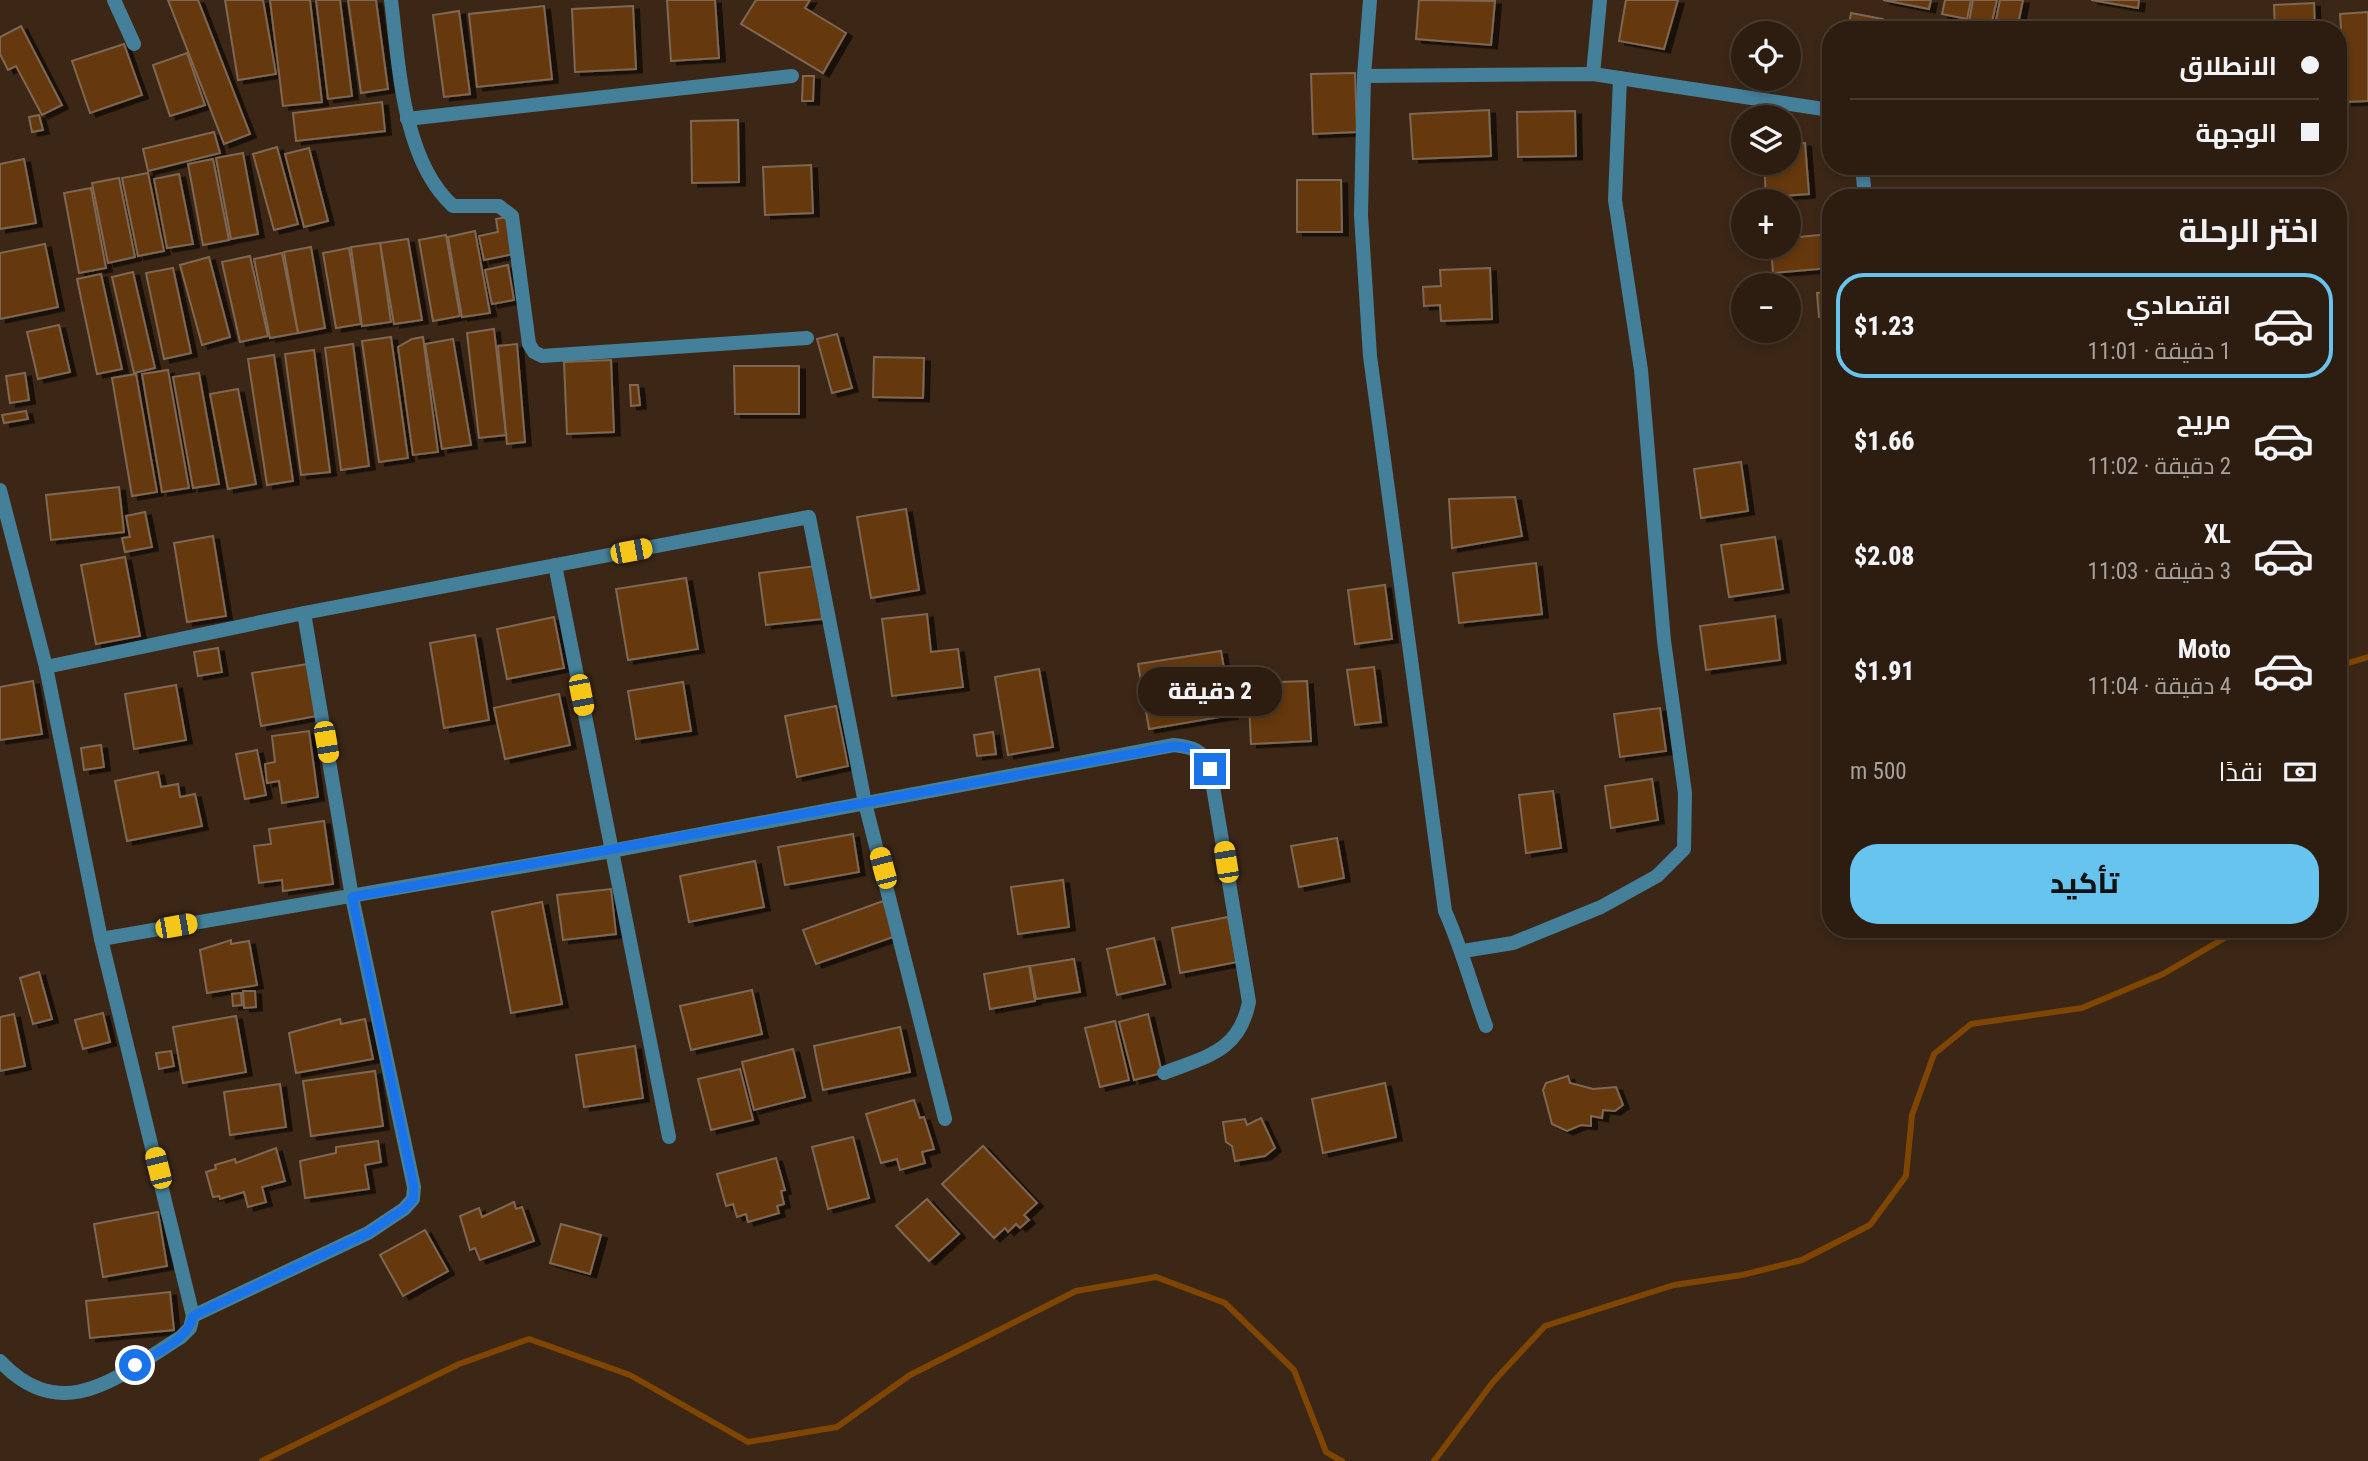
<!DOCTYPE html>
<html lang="ar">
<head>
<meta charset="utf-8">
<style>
	:root { --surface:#2d1d10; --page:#352619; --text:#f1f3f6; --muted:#a7a29f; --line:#483b30; --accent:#66c4ef }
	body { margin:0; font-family:"Roboto Condensed",Cairo,sans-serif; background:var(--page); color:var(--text); direction:rtl; height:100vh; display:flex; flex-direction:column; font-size:26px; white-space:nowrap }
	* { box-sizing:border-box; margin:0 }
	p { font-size:23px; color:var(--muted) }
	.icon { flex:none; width:38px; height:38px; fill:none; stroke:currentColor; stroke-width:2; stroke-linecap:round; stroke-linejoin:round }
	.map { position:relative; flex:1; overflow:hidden; direction:ltr }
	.drawer { position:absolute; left:1822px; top:189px; width:525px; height:749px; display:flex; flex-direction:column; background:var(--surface); border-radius:28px; box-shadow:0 4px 10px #0003,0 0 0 2px var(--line); direction:rtl }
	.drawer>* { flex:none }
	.banner { position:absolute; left:1822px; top:21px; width:525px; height:154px; border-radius:28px; box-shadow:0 4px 10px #0003,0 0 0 2px var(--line); direction:rtl; display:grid; align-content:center; height:154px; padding:0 28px; background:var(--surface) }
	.fabs { position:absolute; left:1731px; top:21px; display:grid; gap:14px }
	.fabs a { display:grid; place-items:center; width:70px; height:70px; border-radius:50%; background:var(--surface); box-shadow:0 4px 10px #0003,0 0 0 2px var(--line); font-size:35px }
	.end { position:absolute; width:32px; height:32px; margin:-16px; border:9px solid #1a73e8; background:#fff; box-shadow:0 0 0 4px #fff }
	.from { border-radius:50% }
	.bubble { position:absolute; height:49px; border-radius:24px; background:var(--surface); box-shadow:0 4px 10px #0003,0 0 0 2px var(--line); font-size:23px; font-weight:800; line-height:49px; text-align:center; direction:rtl }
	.car { position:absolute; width:21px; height:42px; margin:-21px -10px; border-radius:9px; box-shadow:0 0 5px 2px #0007; background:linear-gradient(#f5c518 24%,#345 0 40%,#f5c518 0 76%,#345 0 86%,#f5c518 0) }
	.banner b { display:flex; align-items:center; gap:24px; height:66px; font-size:26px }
	.banner b+b { border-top:2px solid var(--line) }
	.banner i { width:18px; height:18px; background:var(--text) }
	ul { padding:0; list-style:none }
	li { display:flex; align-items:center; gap:21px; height:105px; margin:0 14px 10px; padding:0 14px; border:4px solid transparent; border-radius:28px }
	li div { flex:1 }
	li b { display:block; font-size:26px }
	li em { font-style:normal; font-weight:800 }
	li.selected { border-color:var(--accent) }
	li>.icon { width:63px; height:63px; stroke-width:1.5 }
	h2 { padding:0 28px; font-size:32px; line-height:84px }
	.pay { display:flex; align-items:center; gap:18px; height:77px; padding:0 28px; font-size:26px }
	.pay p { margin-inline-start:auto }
	.action { display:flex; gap:14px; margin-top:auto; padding:14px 28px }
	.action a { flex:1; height:80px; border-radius:28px; background:var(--accent); color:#111; font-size:28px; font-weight:800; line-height:80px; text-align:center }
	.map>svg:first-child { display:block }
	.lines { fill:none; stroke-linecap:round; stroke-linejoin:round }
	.stream { stroke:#7f4502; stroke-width:6 }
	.building { fill:#65390c; stroke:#7f6753; stroke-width:2; filter:url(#shadow) }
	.minor { stroke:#45809b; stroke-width:14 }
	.route { stroke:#1a73e8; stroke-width:9 }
</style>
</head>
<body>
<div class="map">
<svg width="2368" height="1461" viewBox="0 0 2368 1461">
	<defs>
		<filter id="shadow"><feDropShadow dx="6" dy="3.5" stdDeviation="0" flood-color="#0009"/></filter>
	</defs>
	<rect width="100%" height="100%" fill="#3c2716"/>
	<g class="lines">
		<g class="stream">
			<polyline points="2338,666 2368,657"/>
			<polyline points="262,1461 459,1364 529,1339 630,1375 748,1442 837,1427 910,1375 1076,1291 1156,1277 1225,1303 1294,1370 1326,1452 1342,1461"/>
			<polyline points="1434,1461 1493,1382 1545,1326 1674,1285 1742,1275 1802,1260 1870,1225 1906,1176 1912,1115 1934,1054 1971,1024 2082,1008 2163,974 2240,929"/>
		</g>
	</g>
	<g class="building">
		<polygon points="168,0 198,0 250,134 224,144"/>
		<polygon points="225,0 263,0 276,74 238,80"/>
		<polygon points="270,0 310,0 322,102 283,106"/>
		<polygon points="316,0 340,0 352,96 328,99"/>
		<polygon points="348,0 376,0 388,89 361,93"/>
		<polygon points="667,0 715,0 719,58 671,61"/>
		<polygon points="756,0 810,0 805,8 846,33 823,73 741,24"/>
		<polygon points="1419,0 1495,1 1491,45 1416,39"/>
		<polygon points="1626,0 1678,0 1664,49 1619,41"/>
		<polygon points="1883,0 1931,0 1929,9"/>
		<polygon points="1945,0 1971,0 1967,19 1942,14"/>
		<polygon points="1973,0 1997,0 1991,26 1969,22"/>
		<polygon points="2000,0 2023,0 2017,29 1995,25"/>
		<polygon points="2091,0 2139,0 2138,8"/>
		<polygon points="2314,3 2315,30 2275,30 2274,5"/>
		<polygon points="544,6 552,79 477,87 469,14"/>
		<polygon points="633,6 636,69 575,72 572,9"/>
		<polygon points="459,11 470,94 444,97 433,15"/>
		<polygon points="2368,12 2368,101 2346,102 2340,14"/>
		<polygon points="1851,13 1883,19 1882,30 1848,30"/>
		<polygon points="21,26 62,105 42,115 16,66 8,70 0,54 0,37"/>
		<polygon points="124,44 142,95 90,113 72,61"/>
		<polygon points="187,53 205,105 170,116 153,65"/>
		<polygon points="1355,73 1357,132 1313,134 1311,74"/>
		<polygon points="803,76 814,76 813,101 802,101"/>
		<polygon points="382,102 385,131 296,141 293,113"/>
		<polygon points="1489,110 1491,156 1413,159 1410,114"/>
		<polygon points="1575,111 1576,156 1518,157 1517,112"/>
		<polygon points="39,115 43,130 32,132 29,117"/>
		<polygon points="738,120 739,182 692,183 691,121"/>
		<polygon points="214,132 220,153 148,171 143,149"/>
		<polygon points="1805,143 1809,194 1766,197 1764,163 1788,163 1788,144"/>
		<polygon points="277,147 298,224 274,230 253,154"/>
		<polygon points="309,148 328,221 304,227 285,154"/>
		<polygon points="243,153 258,234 231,239 216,158"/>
		<polygon points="24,159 36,223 0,229 0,164"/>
		<polygon points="213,159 229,240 203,245 188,164"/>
		<polygon points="811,165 813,213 765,215 763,167"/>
		<polygon points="148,173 164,251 138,256 122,178"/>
		<polygon points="179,174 193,244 167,248 154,179"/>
		<polygon points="119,178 135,257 108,263 92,183"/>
		<polygon points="1297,180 1341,180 1342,232 1297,232"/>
		<polygon points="91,188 106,268 79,273 64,193"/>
		<polygon points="507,217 514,254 484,260 479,236 498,232 496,219"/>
		<polygon points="475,231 490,313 462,317 448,237"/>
		<polygon points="1830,234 1830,268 1773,273 1771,247 1788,247 1788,238"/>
		<polygon points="446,235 460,316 433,321 419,240"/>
		<polygon points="408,239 422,320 394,324 380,243"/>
		<polygon points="380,243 391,322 362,326 351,247"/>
		<polygon points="45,244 58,307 0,319 0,253"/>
		<polygon points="311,247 325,328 298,333 284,252"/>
		<polygon points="349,248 361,324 336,328 323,253"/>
		<polygon points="282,253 298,333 270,338 254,259"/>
		<polygon points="250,256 268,336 240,342 222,262"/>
		<polygon points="209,257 230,337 202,345 180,265"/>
		<polygon points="508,265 514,300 492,304 485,270"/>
		<polygon points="173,268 191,353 164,359 146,273"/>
		<polygon points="1490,268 1492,319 1441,321 1440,305 1424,306 1423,287 1441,286 1440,270"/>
		<polygon points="133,272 155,368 134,373 112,277"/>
		<polygon points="101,274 122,369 97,374 77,279"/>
		<polygon points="1830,292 1830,316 1819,317 1817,293"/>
		<polygon points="59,325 70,372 38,379 27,332"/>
		<polygon points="494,329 506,435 479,438 467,333"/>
		<polygon points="837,334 852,388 832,393 817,339"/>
		<polygon points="391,337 408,458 379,462 362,341"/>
		<polygon points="423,337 438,452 413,455 398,347 412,339"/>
		<polygon points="453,339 471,445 442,449 425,344"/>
		<polygon points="353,344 369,466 341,470 325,348"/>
		<polygon points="517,344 525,442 507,444 498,346"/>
		<polygon points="314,350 330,472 301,475 285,354"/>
		<polygon points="274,355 293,481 267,485 248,359"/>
		<polygon points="874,357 924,358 923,398 873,397"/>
		<polygon points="611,360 614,432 567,434 564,362"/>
		<polygon points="734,366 799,366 799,414 735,414"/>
		<polygon points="168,370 189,488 162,492 142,374"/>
		<polygon points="25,373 29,400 10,403 6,376"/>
		<polygon points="199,373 219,484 193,488 173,377"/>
		<polygon points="136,374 157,492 132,496 112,378"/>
		<polygon points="630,385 638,385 640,405 631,406"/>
		<polygon points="238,389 256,484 228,489 210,394"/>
		<polygon points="26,411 28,419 4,423 2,415"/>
		<polygon points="1741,462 1748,511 1701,518 1694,469"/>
		<polygon points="119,487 124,532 51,540 46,495"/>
		<polygon points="1515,497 1522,536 1452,548 1449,499"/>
		<polygon points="906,509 919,590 871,598 857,517"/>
		<polygon points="145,512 152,547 125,552 122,538 130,537 126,516"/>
		<polygon points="213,536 226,616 187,622 174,543"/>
		<polygon points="1775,537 1783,589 1729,597 1721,545"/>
		<polygon points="125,557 140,636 96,644 81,565"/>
		<polygon points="1536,563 1542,614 1459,623 1453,573"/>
		<polygon points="816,566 822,619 766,625 759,573"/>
		<polygon points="686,578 698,649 628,660 616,589"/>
		<polygon points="1385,585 1392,639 1355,644 1348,590"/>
		<polygon points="927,614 931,652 958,649 963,687 892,696 882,619"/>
		<polygon points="1775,616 1780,660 1706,670 1700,626"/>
		<polygon points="554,617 564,668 507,679 497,629"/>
		<polygon points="475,635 489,720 444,728 430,643"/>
		<polygon points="218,648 222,672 198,676 194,652"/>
		<polygon points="1221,651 1232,715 1149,729 1138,664"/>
		<polygon points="308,664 317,716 261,726 252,673"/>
		<polygon points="1374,667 1381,722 1355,725 1347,670"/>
		<polygon points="1039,669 1053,747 1008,755 995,677"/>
		<polygon points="33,681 42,734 0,740 0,687"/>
		<polygon points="1307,681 1311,741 1251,744 1248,683"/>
		<polygon points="683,682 691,731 636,739 628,691"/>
		<polygon points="176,685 186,740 134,749 125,694"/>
		<polygon points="559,694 570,745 505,759 494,708"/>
		<polygon points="836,706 848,766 797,777 785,716"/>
		<polygon points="1660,708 1666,751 1620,757 1614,714"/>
		<polygon points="309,731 318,797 282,803 279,781 267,783 265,764 275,762 272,736"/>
		<polygon points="993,732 996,754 977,756 974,735"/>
		<polygon points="101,745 104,767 84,770 81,748"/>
		<polygon points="257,750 266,795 245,799 236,754"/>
		<polygon points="158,772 161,787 178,784 180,797 195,794 202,826 127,841 115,781"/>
		<polygon points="1652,779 1658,820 1611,828 1605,786"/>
		<polygon points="1553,791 1561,848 1526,853 1519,795"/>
		<polygon points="324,821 333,884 283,891 282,880 259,883 254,846 271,844 269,829"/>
		<polygon points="853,834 859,872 785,885 778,847"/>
		<polygon points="1337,838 1344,878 1299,887 1291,846"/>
		<polygon points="755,861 764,907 689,922 680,876"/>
		<polygon points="1063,880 1069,927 1018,934 1011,887"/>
		<polygon points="611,889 616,934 563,940 557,895"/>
		<polygon points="883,901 896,936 816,964 803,930"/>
		<polygon points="542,902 562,1004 511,1013 492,912"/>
		<polygon points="1228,917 1237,962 1180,973 1172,928"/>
		<polygon points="1154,938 1165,984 1117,995 1107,949"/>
		<polygon points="231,940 231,944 249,941 257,985 207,993 200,950"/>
		<polygon points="1074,959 1080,992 1036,999 1030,966"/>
		<polygon points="1029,966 1035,1001 990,1009 984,974"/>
		<polygon points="39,972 52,1019 33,1024 20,978"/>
		<polygon points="752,990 762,1034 691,1050 680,1006"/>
		<polygon points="243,991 255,991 256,1007 244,1008"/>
		<polygon points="241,993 242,1005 233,1006 232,994"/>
		<polygon points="103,1013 110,1042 83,1049 75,1020"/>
		<polygon points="14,1014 25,1066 0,1071 0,1017"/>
		<polygon points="1148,1014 1162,1073 1134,1080 1119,1022"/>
		<polygon points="236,1016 246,1072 183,1083 173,1027"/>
		<polygon points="340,1019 341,1024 365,1019 373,1059 296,1073 289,1033"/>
		<polygon points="1115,1021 1129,1080 1100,1087 1085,1028"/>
		<polygon points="900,1027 910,1072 823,1090 814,1046"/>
		<polygon points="635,1046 643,1098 584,1107 576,1055"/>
		<polygon points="793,1049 805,1097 754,1110 742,1062"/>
		<polygon points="171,1051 174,1066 159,1069 156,1053"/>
		<polygon points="740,1069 753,1120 711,1130 698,1079"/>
		<polygon points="375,1071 383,1126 311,1136 303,1081"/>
		<polygon points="1568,1076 1570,1083 1593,1089 1616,1087 1623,1105 1615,1111 1603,1110 1602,1118 1591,1116 1591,1126 1581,1125 1567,1131 1552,1124 1543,1090 1546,1083"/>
		<polygon points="1385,1083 1396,1137 1323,1153 1312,1099"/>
		<polygon points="280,1084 286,1127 230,1135 224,1092"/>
		<polygon points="914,1100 920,1118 924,1117 934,1149 922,1152 925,1163 900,1170 897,1159 881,1163 866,1114"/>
		<polygon points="1261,1118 1275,1148 1265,1156 1235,1161 1232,1146 1226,1142 1223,1122 1245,1119 1247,1125"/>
		<polygon points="853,1137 869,1198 828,1209 812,1147"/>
		<polygon points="378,1141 381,1162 365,1165 369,1189 305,1198 300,1161 336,1153 336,1147"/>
		<polygon points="983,1146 1037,1203 1024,1215 1029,1220 1020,1228 1016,1224 1008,1232 1005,1228 994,1238 942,1184"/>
		<polygon points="276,1148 285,1181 262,1187 266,1202 248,1207 244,1192 220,1199 219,1196 213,1197 206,1172 216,1169 215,1165 235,1159 236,1163"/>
		<polygon points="776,1158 785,1190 781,1191 784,1204 777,1206 779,1213 748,1222 746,1214 737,1217 733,1204 726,1206 717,1174"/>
		<polygon points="927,1199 959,1234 929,1261 896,1226"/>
		<polygon points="514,1202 516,1209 522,1207 534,1241 480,1260 475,1248 470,1250 460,1216 479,1208 482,1217"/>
		<polygon points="158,1212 167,1266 103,1277 94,1224"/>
		<polygon points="561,1224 601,1235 590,1274 550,1263"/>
		<polygon points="425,1230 448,1271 403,1296 380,1255"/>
		<polygon points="170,1292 174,1330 90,1338 86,1301"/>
	</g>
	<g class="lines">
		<g class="minor">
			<polyline points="114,0 134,44"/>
			<path d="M391,0C399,64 402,160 453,206H499L512,216L529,344L534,352L542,356L807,338"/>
			<path d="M1370,0L1364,76L1361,215L1370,356L1445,911C1462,949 1472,988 1486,1026"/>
			<polyline points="1593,74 1600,0"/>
			<polyline points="1364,76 1593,74 1830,110"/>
			<polyline points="407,119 792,76"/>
			<polyline points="1862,166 1865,198"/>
			<path d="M0,490L46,667L101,939L193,1316L190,1328L181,1337C120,1375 63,1428 0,1361"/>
			<polyline points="555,565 669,1137"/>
			<polyline points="46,667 304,613 809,517 865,803 945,1119"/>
			<path d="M101,939L611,851L1174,745C1192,747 1204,750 1210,769L1249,1002C1239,1052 1207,1056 1164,1073"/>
			<polyline points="1463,951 1513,943 1601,907 1657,876 1684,849 1685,793 1664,641 1641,370 1615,200 1620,78"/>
			<polyline points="193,1316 368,1233 404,1209 413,1199 414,1187 352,897 304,613"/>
		</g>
	</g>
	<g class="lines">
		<path class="route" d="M135,1365C156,1352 188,1341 193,1316L368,1233L404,1209L413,1199L414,1187L352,897L1174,746C1192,747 1204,750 1210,769"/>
	</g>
</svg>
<div class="fabs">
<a><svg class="icon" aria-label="locate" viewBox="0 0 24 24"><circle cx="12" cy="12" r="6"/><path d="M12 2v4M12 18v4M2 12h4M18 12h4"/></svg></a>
<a><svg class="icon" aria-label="layers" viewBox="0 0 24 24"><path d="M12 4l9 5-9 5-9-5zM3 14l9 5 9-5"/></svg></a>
<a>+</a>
<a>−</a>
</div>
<i class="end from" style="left:135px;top:1365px"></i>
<i class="end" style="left:1210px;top:769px"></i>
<div class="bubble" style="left:1138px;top:667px;width:144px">2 دقيقة</div>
<i class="car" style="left:631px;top:551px;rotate:79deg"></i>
<i class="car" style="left:581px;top:695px;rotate:169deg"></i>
<i class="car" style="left:326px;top:742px;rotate:170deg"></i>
<i class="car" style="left:1226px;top:862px;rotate:351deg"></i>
<i class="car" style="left:883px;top:868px;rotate:345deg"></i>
<i class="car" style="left:176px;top:926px;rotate:80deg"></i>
<i class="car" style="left:158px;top:1168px;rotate:346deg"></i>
<div class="banner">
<b><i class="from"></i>الانطلاق</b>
<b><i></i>الوجهة</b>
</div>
<section class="drawer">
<h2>اختر الرحلة</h2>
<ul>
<li class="selected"><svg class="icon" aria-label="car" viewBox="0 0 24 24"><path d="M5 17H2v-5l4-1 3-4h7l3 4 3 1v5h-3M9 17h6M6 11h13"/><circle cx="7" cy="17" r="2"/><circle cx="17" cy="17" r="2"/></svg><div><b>اقتصادي</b><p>1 دقيقة · 11:01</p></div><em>$1.23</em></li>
<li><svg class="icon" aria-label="car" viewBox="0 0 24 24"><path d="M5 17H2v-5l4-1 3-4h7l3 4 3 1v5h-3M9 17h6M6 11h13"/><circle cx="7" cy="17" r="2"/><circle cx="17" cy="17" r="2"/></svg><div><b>مريح</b><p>2 دقيقة · 11:02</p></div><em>$1.66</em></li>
<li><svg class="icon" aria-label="car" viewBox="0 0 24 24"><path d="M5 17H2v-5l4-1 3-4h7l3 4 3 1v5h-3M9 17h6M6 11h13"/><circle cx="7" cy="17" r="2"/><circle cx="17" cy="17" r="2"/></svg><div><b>XL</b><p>3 دقيقة · 11:03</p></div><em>$2.08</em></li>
<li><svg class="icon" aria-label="car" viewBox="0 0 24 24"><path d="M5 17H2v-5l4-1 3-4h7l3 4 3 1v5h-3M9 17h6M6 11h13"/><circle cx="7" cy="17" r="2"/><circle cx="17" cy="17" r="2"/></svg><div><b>Moto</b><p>4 دقيقة · 11:04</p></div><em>$1.91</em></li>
</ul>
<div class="pay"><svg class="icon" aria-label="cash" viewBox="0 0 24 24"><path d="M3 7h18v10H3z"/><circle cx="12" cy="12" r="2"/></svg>نقدًا<p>500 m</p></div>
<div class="action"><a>تأكيد</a></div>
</section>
</div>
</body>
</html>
